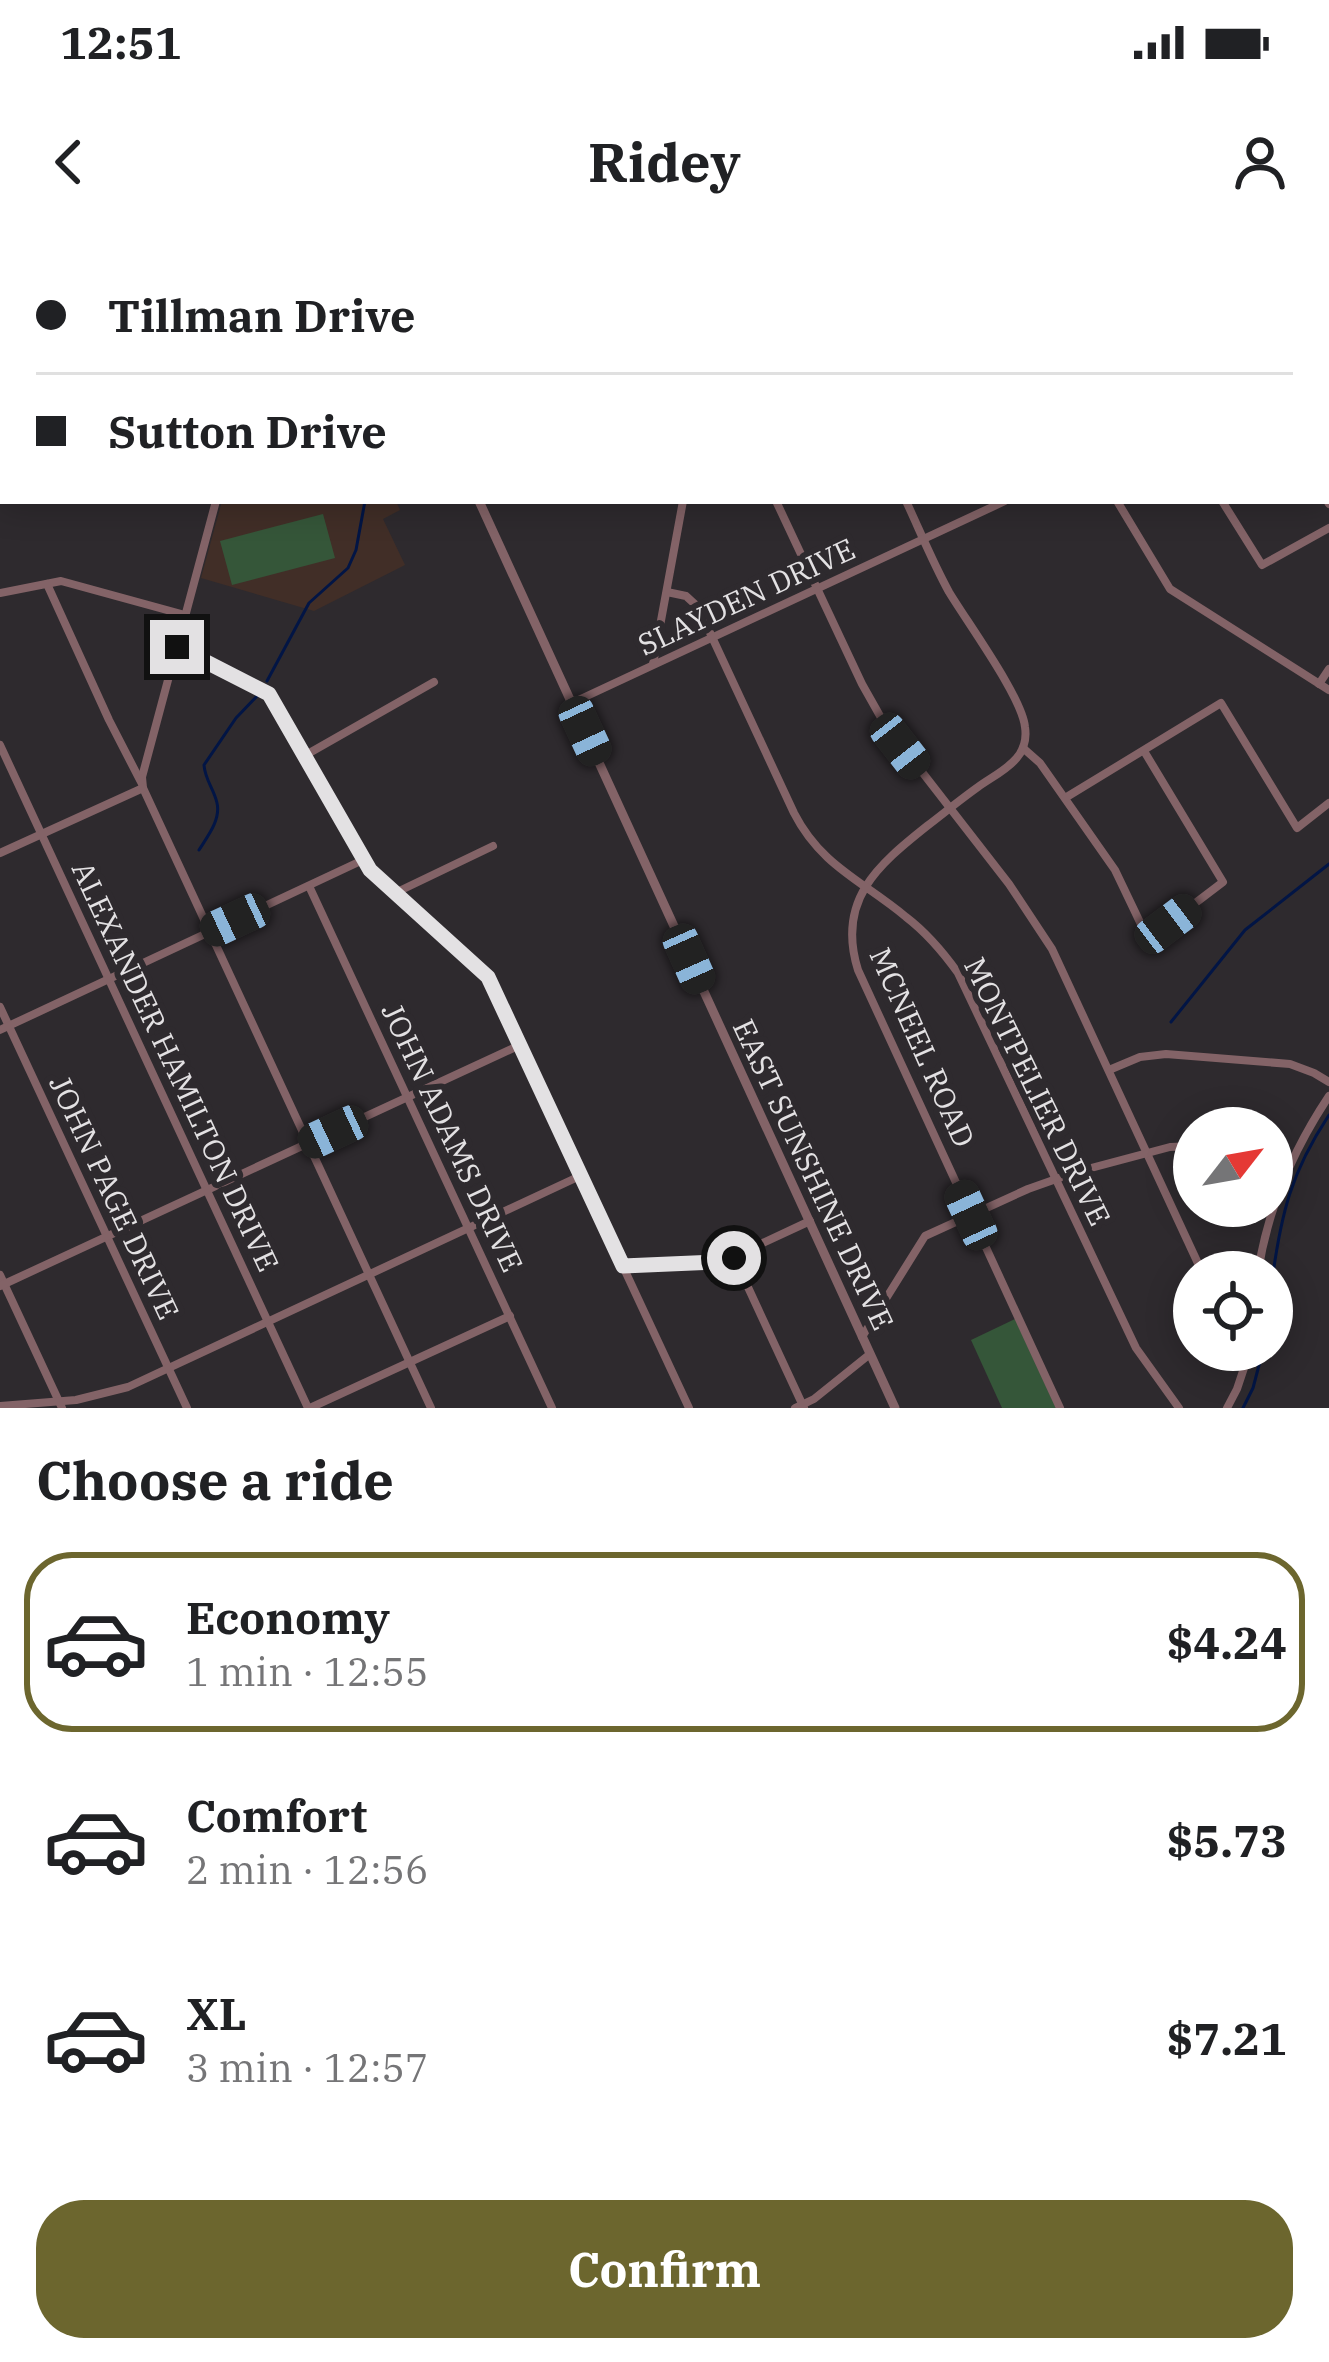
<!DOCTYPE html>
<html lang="en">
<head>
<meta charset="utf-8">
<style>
	:root { --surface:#fff; --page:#f6f6f6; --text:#202124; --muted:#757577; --line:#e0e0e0; --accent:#6c662e }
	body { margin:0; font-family:"IBM Plex Serif",serif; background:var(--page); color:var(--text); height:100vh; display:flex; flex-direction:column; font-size:45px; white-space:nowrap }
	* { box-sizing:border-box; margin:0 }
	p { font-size:39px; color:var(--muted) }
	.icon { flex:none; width:66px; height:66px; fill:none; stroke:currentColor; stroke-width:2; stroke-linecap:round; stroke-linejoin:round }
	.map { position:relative; height:1168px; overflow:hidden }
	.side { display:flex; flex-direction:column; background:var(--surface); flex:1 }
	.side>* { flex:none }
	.banner { position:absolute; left:0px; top:0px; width:1329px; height:264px; box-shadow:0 6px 30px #0003; display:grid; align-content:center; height:264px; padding:0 36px; background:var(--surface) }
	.needle { width:78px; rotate:59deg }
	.controls { position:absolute; left:1173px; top:867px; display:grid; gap:24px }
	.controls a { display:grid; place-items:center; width:120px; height:120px; border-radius:50%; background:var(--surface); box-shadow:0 6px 30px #0003; font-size:60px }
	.end { position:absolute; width:54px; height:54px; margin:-27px; border:15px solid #e3e1e3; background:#111; box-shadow:0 0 0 6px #111 }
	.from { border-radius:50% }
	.car { position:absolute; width:36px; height:72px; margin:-36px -18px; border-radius:15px; box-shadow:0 0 9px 3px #0007; background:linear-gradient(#222 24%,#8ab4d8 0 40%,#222 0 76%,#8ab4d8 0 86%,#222 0) }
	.banner b { display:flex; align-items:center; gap:42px; height:114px; font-size:45px }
	.banner b+b { border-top:3px solid var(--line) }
	.banner i { width:30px; height:30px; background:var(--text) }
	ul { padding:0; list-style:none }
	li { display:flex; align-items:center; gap:36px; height:180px; margin:0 24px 18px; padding:0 12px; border:6px solid transparent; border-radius:48px }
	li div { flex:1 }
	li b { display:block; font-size:45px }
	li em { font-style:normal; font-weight:800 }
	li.on { border-color:var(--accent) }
	li>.icon { width:108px; height:108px; stroke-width:1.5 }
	h2 { padding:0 36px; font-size:54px; line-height:144px }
	.primary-button { display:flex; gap:24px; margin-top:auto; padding:24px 36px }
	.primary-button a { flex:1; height:138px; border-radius:48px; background:var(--accent); color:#fff; font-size:48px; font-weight:800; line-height:138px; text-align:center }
	.status { display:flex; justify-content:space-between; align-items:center; height:84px; padding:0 60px; background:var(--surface); direction:ltr }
	.status svg { height:33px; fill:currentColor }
	header { display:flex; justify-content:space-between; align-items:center; height:156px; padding:0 36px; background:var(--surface); font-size:54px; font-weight:800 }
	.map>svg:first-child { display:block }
	.education { fill:#412e27 }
	.green { fill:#355639 }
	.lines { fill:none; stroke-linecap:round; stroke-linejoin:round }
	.stream { stroke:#021545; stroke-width:3 }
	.minor { stroke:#836367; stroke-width:8 }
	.tertiary { stroke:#836367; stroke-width:9 }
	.route { stroke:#e3e1e3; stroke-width:15 }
	.labels { text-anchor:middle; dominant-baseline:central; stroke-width:12; stroke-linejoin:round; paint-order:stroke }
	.street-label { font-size:30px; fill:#e3e1e3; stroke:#2e2a2e }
</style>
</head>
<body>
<div class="status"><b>12:51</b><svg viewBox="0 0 49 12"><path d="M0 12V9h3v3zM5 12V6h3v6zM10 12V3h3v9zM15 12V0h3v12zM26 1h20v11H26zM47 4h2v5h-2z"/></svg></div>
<header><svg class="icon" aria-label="back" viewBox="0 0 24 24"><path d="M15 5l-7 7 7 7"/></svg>Ridey<svg class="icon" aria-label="person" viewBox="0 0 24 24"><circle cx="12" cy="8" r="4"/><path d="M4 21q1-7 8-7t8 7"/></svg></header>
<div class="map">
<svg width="1329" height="1168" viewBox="0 0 1329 1168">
	<rect width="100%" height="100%" fill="#2e2a2e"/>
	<polygon class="education" points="222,261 396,261 400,270 383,279 405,325 314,371 201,338"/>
	<g class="green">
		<polygon points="323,274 335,318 232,345 220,301"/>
		<polygon points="1015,1079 1056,1168 1002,1168 971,1100"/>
	</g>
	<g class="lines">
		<g class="stream">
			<polyline points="302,0 303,3"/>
			<polyline points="267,441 309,363 348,328 356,310 365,261"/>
			<path d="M199,610C207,597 221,580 217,563C214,549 205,540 204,525L236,478L259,454"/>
			<polyline points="1171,782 1245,690 1329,624"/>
			<path d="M1272,1041C1281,974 1291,932 1329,875"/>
			<polyline points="1243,1168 1253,1148 1263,1110"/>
		</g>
		<g class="minor">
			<polyline points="410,0 411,3"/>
			<polyline points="519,0 521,3"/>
			<polyline points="636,0 637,3"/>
			<polyline points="821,0 826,3"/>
			<polyline points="1232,0 1232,3"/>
			<polyline points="1323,0 1323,3"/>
			<polyline points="759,3 761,0"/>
			<polyline points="889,3 890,0"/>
			<polyline points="1326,30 1329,48"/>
			<polyline points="0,168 3,167"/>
			<polyline points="1326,259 1329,264"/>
			<polyline points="216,261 142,537 143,548 431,1168"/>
			<polyline points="776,261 862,444 884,483 1009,644 1052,709 1202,1032"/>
			<path d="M906,261C920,291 933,323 949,352C967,382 1022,457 1025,487C1030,520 1000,531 978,547C961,559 944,573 927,586C878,625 836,660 858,730L1060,1168"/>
			<polyline points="1117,261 1170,349 1329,450"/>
			<polyline points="1222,261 1262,325 1329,288"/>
			<polyline points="47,344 109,480 142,544"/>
			<path d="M667,352L686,356L698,367L794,573C821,626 863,641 906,677C927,693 943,712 958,733L1136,1108L1179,1168"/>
			<polyline points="0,353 61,341 185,375"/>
			<polyline points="177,407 269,454 370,630 488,737 689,1168"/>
			<polyline points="653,424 683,261"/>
			<polyline points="1319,444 1329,429"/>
			<polyline points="572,463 1005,261"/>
			<polyline points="0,505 308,1168"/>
			<polyline points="1023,508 1040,523 1115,630 1148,699 1223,642 1144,511"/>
			<polyline points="304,516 434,442"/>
			<polyline points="1065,558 1221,463 1297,588 1329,563"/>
			<polyline points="0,613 143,548"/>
			<polyline points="309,646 552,1168"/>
			<polyline points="395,653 493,606"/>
			<polyline points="0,767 187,1168"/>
			<polyline points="0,790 363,620"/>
			<polyline points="1109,830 1140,817 1166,814 1290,824 1314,833 1329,842"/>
			<polyline points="1272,919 1289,925"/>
			<polyline points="734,1017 804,1168"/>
			<polyline points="623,1026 726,1020 810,981"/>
			<path d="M1258,1032C1268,967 1293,910 1329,856"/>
			<polyline points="0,1035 62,1168"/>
			<polyline points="0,1046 520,805"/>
			<polyline points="862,1097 925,996 1028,949 1076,932 1170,907 1194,906"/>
			<polyline points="0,1166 76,1160 128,1147 580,936"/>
			<polyline points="310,1168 510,1076"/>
			<polyline points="795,1168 814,1159 870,1114"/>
			<polyline points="1227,1168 1237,1149 1250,1110"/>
		</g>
		<g class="tertiary">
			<polyline points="162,0 164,3"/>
			<polyline points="479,261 895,1168"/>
		</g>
	</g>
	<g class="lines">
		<polyline class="route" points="177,407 269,454 370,630 488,737 623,1026 716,1022 734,1018"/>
	</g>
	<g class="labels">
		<g class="street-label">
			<text transform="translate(746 356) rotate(-25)">SLAYDEN DRIVE</text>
			<text transform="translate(923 807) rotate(66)">MCNEEL ROAD</text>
			<text transform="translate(176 826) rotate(65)">ALEXANDER HAMILTON DRIVE</text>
			<text transform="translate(1038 851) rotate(64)">MONTPELIER DRIVE</text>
			<text transform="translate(453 897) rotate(65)">JOHN ADAMS DRIVE</text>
			<text transform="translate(814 934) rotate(65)">EAST SUNSHINE DRIVE</text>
			<text transform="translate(115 957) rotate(65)">JOHN PAGE DRIVE</text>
		</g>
	</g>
</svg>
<div class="controls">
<a><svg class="needle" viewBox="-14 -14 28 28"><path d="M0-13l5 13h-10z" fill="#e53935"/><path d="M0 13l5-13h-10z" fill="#757577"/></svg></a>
<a><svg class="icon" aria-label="locate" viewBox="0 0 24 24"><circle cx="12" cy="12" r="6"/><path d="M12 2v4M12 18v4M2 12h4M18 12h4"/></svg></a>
</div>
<i class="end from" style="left:734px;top:1018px"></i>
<i class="end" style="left:177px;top:407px"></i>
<i class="car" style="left:585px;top:491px;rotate:155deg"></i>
<i class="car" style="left:900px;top:506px;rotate:142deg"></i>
<i class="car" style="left:235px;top:680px;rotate:245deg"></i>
<i class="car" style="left:1168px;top:684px;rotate:53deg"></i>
<i class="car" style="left:689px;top:719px;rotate:156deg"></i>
<i class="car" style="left:333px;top:892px;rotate:245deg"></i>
<i class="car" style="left:971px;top:975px;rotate:335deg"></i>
<div class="banner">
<b><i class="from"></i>Tillman Drive</b>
<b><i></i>Sutton Drive</b>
</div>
</div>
<section class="side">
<h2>Choose a ride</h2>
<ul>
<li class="on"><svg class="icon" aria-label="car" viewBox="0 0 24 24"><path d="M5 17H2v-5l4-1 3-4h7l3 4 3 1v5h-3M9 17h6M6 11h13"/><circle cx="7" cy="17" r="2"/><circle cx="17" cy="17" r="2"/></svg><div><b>Economy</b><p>1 min · 12:55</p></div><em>$4.24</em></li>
<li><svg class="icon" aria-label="car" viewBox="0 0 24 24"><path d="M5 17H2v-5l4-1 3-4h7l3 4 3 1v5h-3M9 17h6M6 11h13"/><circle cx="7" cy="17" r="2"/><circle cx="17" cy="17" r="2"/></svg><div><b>Comfort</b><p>2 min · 12:56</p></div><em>$5.73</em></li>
<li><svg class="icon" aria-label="car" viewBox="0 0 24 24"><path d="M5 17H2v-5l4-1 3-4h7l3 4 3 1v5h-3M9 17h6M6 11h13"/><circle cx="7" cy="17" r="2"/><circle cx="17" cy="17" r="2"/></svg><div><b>XL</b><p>3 min · 12:57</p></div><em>$7.21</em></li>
</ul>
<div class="primary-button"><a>Confirm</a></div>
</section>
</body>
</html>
